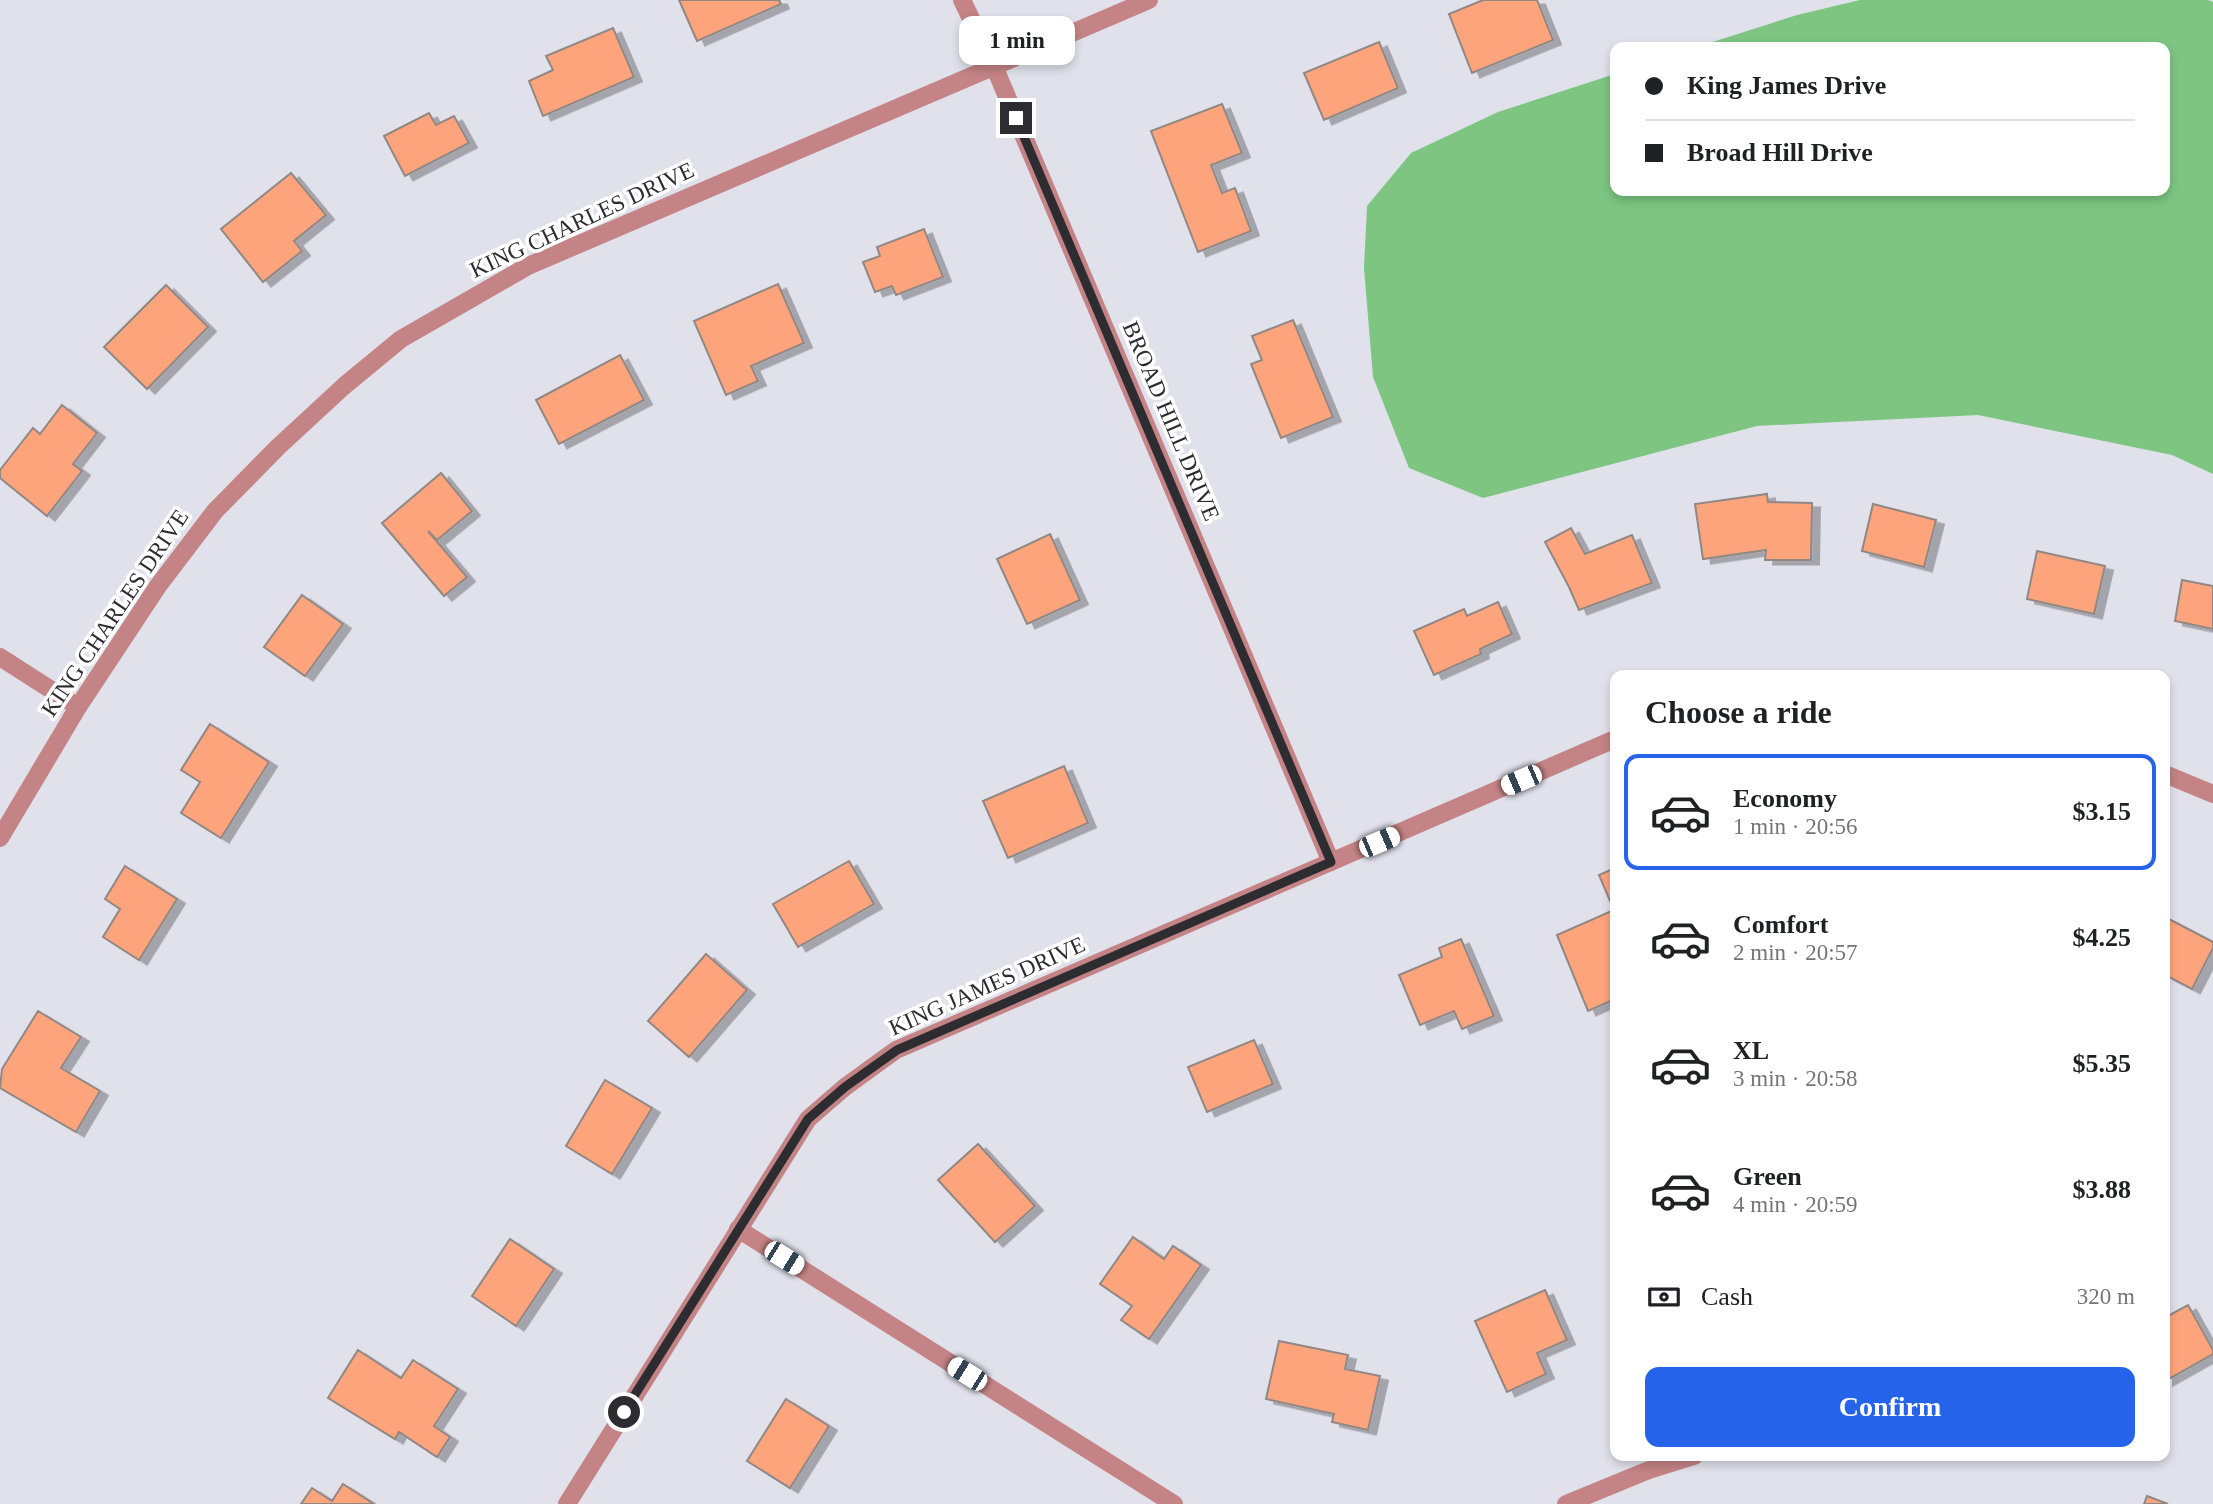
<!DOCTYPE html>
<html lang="en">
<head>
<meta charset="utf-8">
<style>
	:root { --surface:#fff; --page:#f2f2f2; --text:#202124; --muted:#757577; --line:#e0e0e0; --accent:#2563eb }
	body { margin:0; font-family:Georgia,serif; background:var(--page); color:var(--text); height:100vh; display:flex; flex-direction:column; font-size:26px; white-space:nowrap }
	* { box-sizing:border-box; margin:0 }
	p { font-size:23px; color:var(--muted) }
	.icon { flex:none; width:38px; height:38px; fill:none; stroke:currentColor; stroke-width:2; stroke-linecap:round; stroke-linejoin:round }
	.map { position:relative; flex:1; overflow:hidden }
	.details { position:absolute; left:1610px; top:670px; width:560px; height:791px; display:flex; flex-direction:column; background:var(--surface); border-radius:14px; box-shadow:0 4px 10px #0003 }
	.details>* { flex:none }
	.top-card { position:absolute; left:1610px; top:42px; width:560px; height:154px; border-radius:14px; box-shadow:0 4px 10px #0003; display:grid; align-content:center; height:154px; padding:0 35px; background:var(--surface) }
	.end { position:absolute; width:32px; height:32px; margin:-16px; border:9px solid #2d2d31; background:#fff; box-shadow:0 0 0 4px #fff }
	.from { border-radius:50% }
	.bubble { position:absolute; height:49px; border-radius:14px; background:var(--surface); box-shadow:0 4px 10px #0003; font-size:23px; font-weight:700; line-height:49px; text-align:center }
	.car { position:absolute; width:21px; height:42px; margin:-21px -10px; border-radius:9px; box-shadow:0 0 5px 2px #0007; background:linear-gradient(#fff 24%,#345 0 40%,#fff 0 76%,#345 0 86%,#fff 0) }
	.top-card b { display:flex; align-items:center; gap:24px; height:66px; font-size:26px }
	.top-card b+b { border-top:2px solid var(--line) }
	.top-card i { width:18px; height:18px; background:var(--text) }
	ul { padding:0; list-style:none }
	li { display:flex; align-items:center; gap:21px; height:116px; margin:0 14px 10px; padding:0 21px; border:4px solid transparent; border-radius:14px }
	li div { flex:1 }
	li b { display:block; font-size:26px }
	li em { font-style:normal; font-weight:700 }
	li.selected { border-color:var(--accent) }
	li>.icon { width:63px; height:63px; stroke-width:1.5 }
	h2 { padding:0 35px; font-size:32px; line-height:84px }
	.pay { display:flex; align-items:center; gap:18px; height:77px; padding:0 35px; font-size:26px }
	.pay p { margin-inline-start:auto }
	.button { display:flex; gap:14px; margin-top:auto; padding:14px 35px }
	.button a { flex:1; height:80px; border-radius:14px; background:var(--accent); color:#fff; font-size:28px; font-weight:700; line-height:80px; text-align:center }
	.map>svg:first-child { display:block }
	.forest { fill:#7dc581 }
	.building { fill:#fea47d; stroke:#918783; stroke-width:2; filter:url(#shadow) }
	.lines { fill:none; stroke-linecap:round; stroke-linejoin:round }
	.minor { stroke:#c48384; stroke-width:18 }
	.route { stroke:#2d2d31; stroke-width:9 }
	.labels { text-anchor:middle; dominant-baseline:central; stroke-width:7; stroke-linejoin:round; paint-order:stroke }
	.street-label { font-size:23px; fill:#2d2d31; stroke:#fff }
</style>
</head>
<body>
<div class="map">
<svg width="2213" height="1504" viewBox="0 0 2213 1504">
	<defs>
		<filter id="shadow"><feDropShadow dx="8" dy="4.5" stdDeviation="0" flood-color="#0004"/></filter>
	</defs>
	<rect width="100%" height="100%" fill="#e0e1eb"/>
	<polygon class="forest" points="1860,0 2208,0 2213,2 2213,474 2172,455 1978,415 1757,426 1483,498 1409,468 1373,377 1364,268 1367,206 1411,153 1498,112 1615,74 1615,191 2165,191 2165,47 1697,47 1797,15"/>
	<g class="building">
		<polygon points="679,0 779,0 781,4 697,41"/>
		<polygon points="1483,0 1537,0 1553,40 1472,73 1449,14"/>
		<polygon points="613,28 634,77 543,116 529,81 553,70 546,56"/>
		<polygon points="1379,42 1398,88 1324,120 1304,73"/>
		<polygon points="1222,104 1242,153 1211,165 1222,193 1235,188 1251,231 1198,252 1151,131"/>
		<polygon points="429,113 436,125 454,116 469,143 405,176 384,136"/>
		<polygon points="291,173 326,215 294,241 302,251 263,282 221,229"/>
		<polygon points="924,229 943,277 896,295 892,286 875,292 863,262 880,256 877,247"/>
		<polygon points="778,284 804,343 751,366 758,381 726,395 694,321"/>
		<polygon points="166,285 208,327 147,389 104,347"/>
		<polygon points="1293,320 1333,417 1281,438 1251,364 1262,360 1252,336"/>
		<polygon points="620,355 644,400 559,444 536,400"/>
		<polygon points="62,405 97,433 73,464 82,471 47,516 0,478 0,470 33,428 40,434"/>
		<polygon points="441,473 472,511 437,540 428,531 467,577 444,596 382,523"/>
		<polygon points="1767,494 1768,502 1812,503 1811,560 1765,560 1766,550 1703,559 1695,504"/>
		<polygon points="1873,504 1936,520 1924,567 1862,551"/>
		<polygon points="1571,528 1585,554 1632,535 1652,583 1579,610 1569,587 1545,542"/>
		<polygon points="1050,534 1080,600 1027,624 997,559"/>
		<polygon points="2037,551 2105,566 2094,614 2027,599"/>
		<polygon points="2182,580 2213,586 2213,629 2175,621"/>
		<polygon points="302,595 343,624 305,676 264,647"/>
		<polygon points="1498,602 1512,634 1480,649 1481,654 1434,675 1414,631 1464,609 1467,616"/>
		<polygon points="210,724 269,762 221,838 181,813 200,782 181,770"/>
		<polygon points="1064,766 1088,823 1008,858 983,801"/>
		<polygon points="849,861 874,904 798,947 773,904"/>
		<polygon points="125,866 177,899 139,960 103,937 120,909 105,899"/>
		<polygon points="1615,868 1615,999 1588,1011 1557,935 1614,910 1599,875"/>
		<polygon points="2165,917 2213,942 2213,948 2192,989 2165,975"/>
		<polygon points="1461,939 1494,1016 1462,1029 1454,1011 1420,1025 1399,975 1442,957 1439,948"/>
		<polygon points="706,954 747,990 689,1057 648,1021"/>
		<polygon points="38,1011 81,1037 61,1068 100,1091 76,1132 0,1088 2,1069"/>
		<polygon points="1254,1040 1273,1084 1207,1112 1188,1067"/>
		<polygon points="605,1080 652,1108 612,1174 566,1146"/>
		<polygon points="978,1144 1035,1206 995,1242 938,1180"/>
		<polygon points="1133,1237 1164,1259 1173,1246 1201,1265 1149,1339 1121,1320 1132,1306 1100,1284"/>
		<polygon points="510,1239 554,1269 516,1326 472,1296"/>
		<polygon points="1545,1290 1567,1340 1537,1353 1546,1374 1507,1392 1475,1321"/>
		<polygon points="2188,1305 2213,1350 2213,1354 2165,1381 2165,1309 2168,1316"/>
		<polygon points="1279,1341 1348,1355 1345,1369 1380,1376 1368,1430 1332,1422 1334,1414 1266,1399"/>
		<polygon points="358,1350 401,1378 413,1360 458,1389 434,1426 450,1437 437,1457 399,1432 395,1439 328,1398"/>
		<polygon points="786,1399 829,1426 790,1488 747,1461"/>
		<polygon points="343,1484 374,1504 301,1504 312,1488 332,1501"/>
		<polygon points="2147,1496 2168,1504 2144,1504"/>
	</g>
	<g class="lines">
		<g class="minor">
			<polyline points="962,0 994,66 1331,862"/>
			<polyline points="0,657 78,707"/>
			<polyline points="2165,774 2213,794"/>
			<polyline points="0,838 78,707 158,586 215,511 278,447 344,386 401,339 528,266 1149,0"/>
			<polyline points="738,1229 1174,1504"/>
			<polyline points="567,1504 808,1119 845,1087 896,1050 1615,739"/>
			<polyline points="1566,1504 1649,1470 1694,1456"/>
		</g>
	</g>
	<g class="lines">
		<polyline class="route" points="624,1412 808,1119 845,1087 897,1050 1331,862 1016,118"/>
	</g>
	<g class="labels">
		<g class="street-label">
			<text transform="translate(582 220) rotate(-25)">KING CHARLES DRIVE</text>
			<text transform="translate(1171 421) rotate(67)">BROAD HILL DRIVE</text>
			<text transform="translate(115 613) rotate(-56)">KING CHARLES DRIVE</text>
			<text transform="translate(987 986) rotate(-24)">KING JAMES DRIVE</text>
		</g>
	</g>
</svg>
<i class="end from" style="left:624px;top:1412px"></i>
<i class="end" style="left:1016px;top:118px"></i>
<div class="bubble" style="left:959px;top:16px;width:116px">1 min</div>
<i class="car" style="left:1521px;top:780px;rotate:247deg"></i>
<i class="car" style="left:1379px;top:842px;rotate:67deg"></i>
<i class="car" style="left:784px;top:1258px;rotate:122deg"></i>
<i class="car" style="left:967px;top:1374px;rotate:302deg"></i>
<div class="top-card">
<b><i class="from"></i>King James Drive</b>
<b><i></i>Broad Hill Drive</b>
</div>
<section class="details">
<h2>Choose a ride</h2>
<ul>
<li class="selected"><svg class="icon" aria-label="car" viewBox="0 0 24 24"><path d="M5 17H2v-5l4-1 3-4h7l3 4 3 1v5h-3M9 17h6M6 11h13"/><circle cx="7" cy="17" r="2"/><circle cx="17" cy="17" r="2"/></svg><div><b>Economy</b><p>1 min · 20:56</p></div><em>$3.15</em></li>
<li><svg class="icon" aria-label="car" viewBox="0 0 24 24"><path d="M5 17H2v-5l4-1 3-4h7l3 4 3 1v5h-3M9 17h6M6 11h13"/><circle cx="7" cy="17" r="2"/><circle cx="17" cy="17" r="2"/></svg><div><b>Comfort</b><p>2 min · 20:57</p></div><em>$4.25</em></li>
<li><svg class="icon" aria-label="car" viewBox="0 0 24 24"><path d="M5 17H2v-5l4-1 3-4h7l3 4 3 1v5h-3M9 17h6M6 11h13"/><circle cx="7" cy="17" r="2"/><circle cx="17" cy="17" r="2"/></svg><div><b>XL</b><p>3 min · 20:58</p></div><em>$5.35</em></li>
<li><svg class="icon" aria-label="car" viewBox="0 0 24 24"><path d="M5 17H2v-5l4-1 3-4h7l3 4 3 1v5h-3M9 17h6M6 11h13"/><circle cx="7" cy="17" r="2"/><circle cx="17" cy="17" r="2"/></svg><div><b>Green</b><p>4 min · 20:59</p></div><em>$3.88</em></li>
</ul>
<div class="pay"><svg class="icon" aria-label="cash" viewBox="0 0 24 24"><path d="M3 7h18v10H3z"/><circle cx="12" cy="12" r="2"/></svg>Cash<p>320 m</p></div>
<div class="button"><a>Confirm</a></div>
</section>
</div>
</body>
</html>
